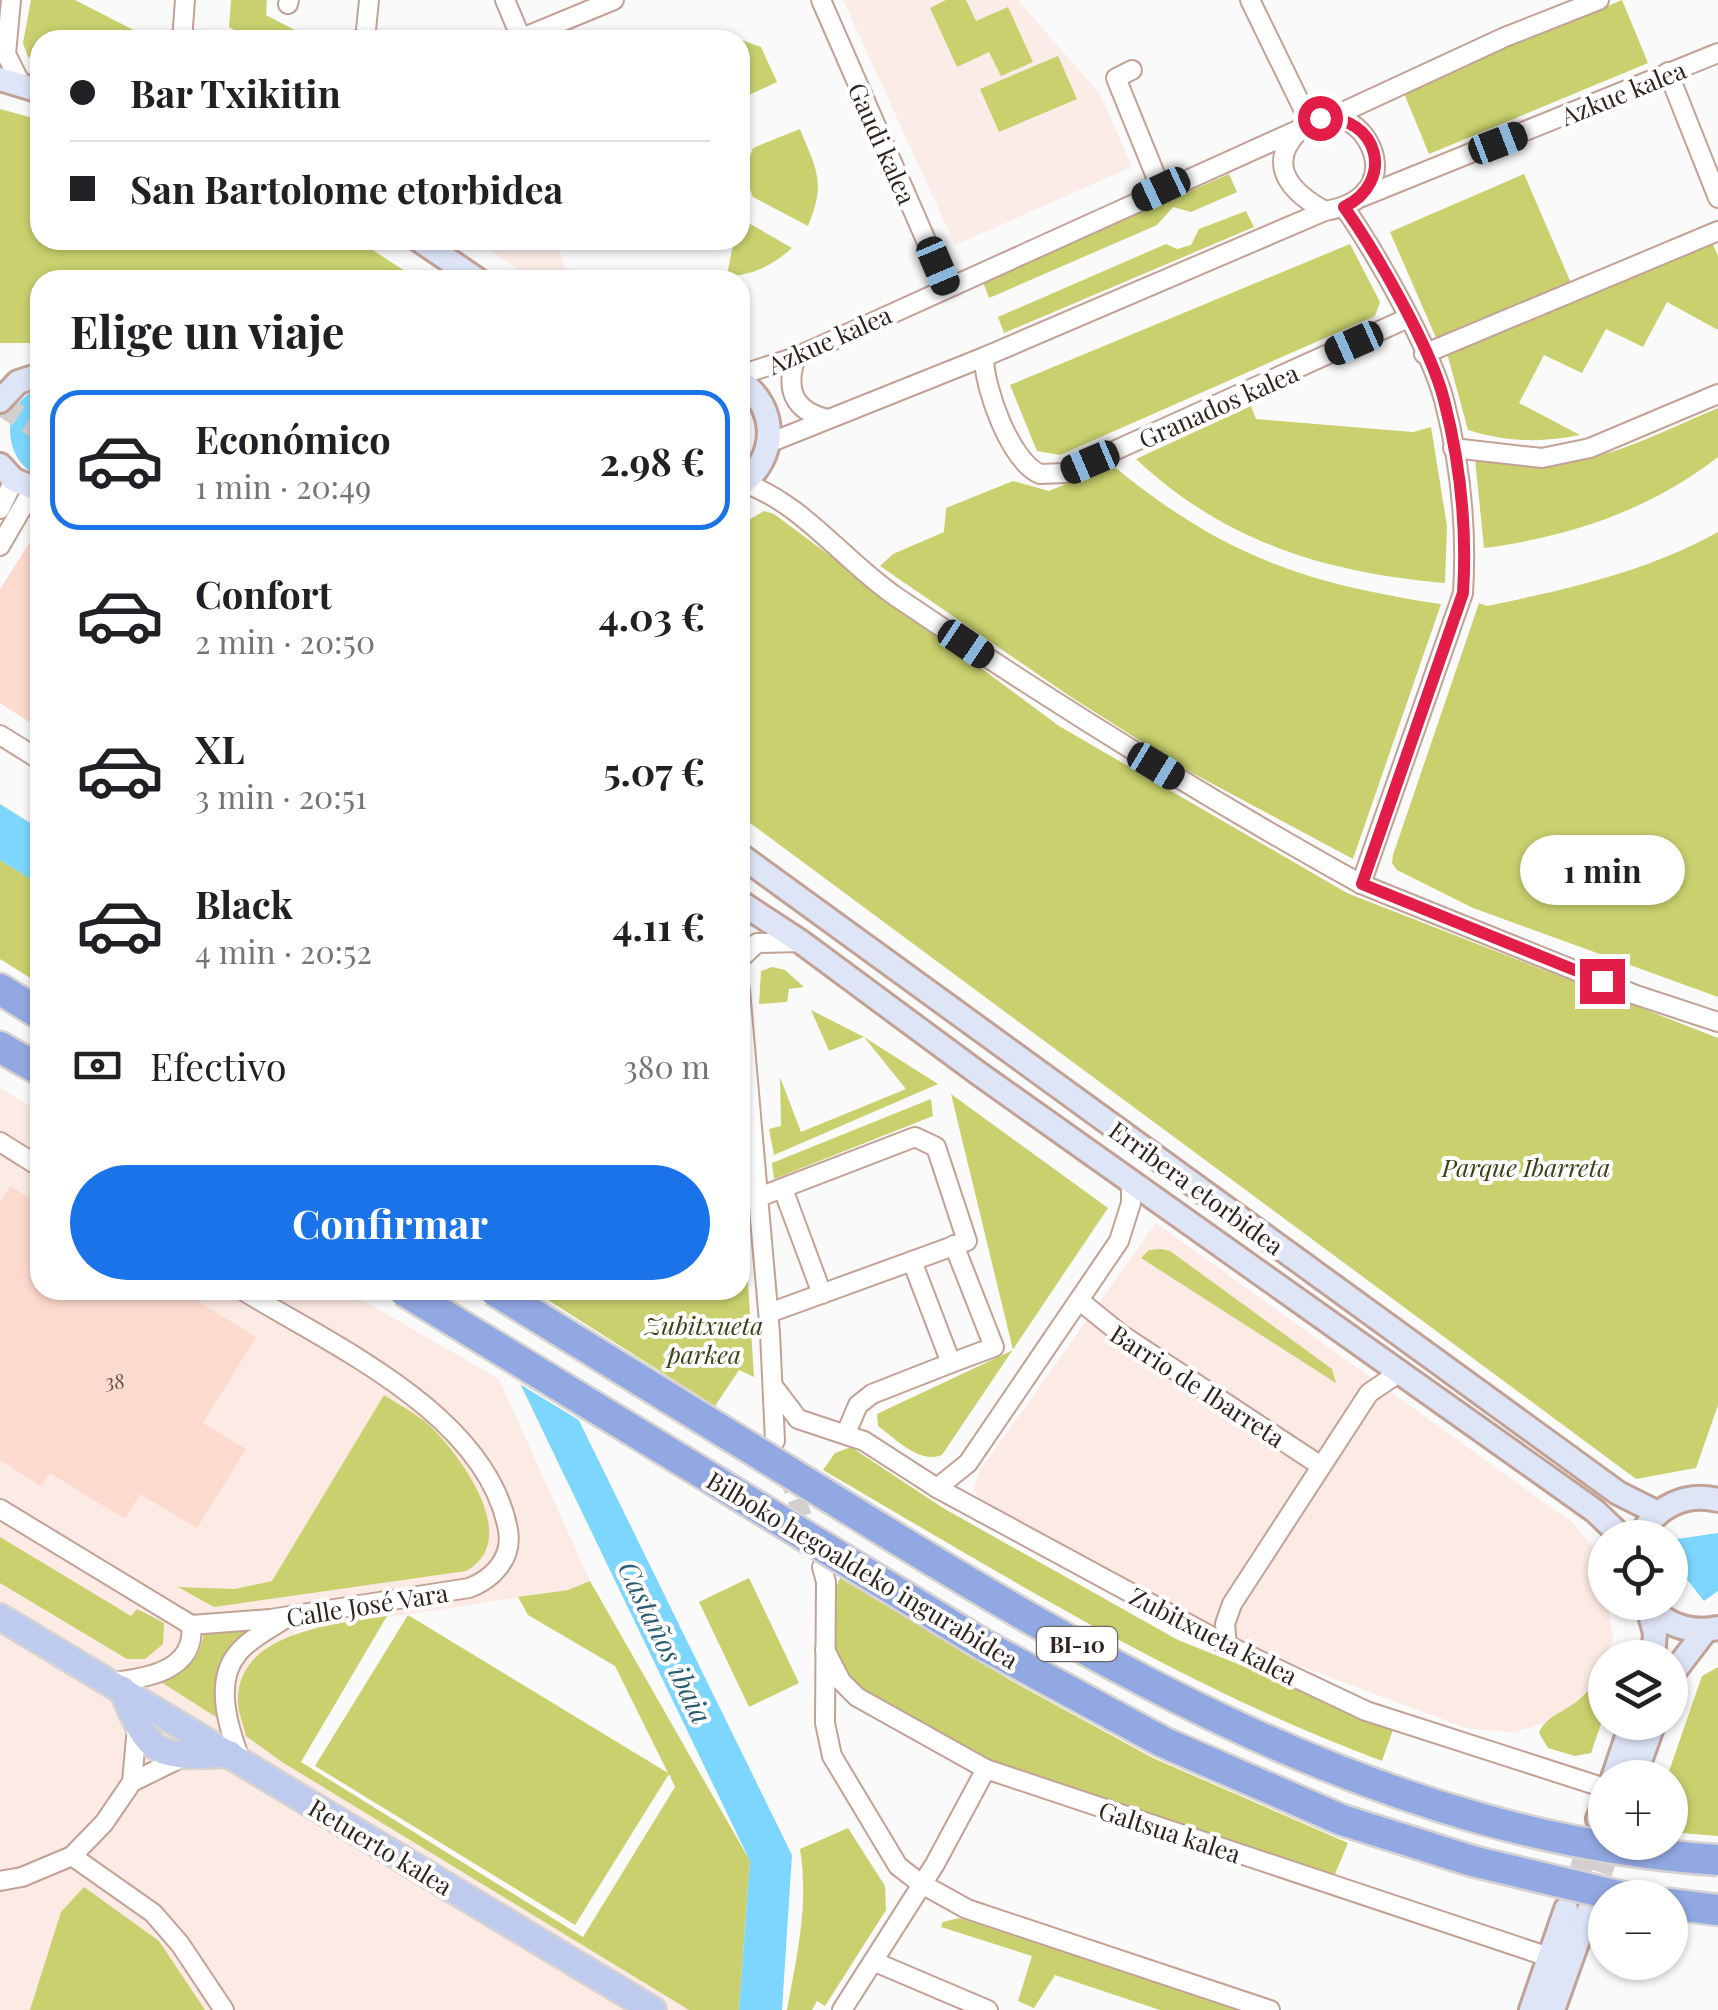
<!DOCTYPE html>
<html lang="es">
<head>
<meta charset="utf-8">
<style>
	:root { --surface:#fff; --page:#f2f2f2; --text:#202124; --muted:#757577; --line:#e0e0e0; --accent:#1a73e8 }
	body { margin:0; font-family:"Playfair Display",serif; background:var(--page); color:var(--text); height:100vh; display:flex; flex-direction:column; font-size:38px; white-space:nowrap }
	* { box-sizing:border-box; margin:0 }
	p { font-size:32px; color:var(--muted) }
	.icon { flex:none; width:55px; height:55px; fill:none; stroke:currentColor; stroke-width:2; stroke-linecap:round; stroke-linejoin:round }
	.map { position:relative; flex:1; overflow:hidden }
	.panel { position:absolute; left:30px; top:270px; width:720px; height:1030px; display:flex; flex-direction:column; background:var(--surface); border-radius:30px; box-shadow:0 2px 8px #0004 }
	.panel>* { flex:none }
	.banner { position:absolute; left:30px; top:30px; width:720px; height:220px; border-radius:30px; box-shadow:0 2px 8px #0004; display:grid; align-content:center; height:220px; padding:0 40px; background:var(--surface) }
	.controls { position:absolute; left:1588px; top:1520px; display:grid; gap:20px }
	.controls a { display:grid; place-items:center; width:100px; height:100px; border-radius:50%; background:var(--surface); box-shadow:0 2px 8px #0004; font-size:50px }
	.end { position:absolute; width:45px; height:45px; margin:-22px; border:12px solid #e11d48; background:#fff; box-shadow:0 0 0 5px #fff }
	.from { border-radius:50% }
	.bubble { position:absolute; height:70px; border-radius:35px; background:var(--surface); box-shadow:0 2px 8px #0004; font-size:32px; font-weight:700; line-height:70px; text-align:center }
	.car { position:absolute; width:30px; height:60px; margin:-30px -15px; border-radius:12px; box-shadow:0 0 8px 2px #0007; background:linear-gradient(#222 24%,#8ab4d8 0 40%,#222 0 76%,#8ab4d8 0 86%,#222 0) }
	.banner b { display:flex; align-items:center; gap:35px; height:95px; font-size:38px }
	.banner b+b { border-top:2px solid var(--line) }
	.banner i { width:25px; height:25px; background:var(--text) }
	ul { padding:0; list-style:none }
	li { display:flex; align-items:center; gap:30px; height:140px; margin:0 20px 15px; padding:0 20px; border:5px solid transparent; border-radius:30px }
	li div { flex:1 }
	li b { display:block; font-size:38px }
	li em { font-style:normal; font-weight:700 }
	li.current { border-color:var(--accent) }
	li>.icon { width:90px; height:90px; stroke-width:1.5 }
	h2 { padding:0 40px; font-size:45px; line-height:120px }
	.pay { display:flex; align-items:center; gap:25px; height:110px; padding:0 40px; font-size:38px }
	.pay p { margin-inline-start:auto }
	.primary-button { display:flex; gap:20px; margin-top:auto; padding:20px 40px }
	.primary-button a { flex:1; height:115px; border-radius:60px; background:var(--accent); color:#fff; font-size:40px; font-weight:700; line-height:115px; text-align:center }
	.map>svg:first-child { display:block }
	.built { fill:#fceae4 }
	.education { fill:#fbece7 }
	.green { fill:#c9d06d }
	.water { fill:#7dd6fe }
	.pier { fill:#fafafa }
	.building { fill:#fddace }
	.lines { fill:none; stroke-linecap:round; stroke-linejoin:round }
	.street-tunnel { stroke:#d2cfce; stroke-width:18; stroke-dasharray:18 9; stroke-linecap:butt }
	.secondary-tunnel { stroke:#d2cfce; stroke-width:22; stroke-dasharray:22 11; stroke-linecap:butt }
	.street-casing { stroke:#c3a296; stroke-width:22 }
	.secondary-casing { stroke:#c3a296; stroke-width:28 }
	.primary-casing { stroke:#d6d3d2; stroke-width:30 }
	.highway-casing { stroke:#d6d3d2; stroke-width:35 }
	.street { stroke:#fff; stroke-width:18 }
	.secondary { stroke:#dee5f7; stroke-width:22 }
	.primary { stroke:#becbee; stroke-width:25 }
	.highway { stroke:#92a8e3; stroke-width:30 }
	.highway-bridge-casing { stroke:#d6d3d2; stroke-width:35; stroke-linecap:butt }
	.highway-bridge { stroke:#92a8e3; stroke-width:30 }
	.route { stroke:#e11d48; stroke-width:12 }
	.labels { text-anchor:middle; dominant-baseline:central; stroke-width:8; stroke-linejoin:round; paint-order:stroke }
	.number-label { font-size:20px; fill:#63524b }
	.shield { fill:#fff; stroke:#6e6662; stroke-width:2.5 }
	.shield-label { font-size:22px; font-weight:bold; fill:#30241f }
	.street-label { font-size:25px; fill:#30241f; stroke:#fff }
	.park-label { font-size:25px; font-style:italic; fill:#3d4015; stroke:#fff }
	.water-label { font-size:28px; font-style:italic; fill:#2d5d73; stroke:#fff }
</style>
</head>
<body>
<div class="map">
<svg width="1718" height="2010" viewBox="0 0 1718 2010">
	<rect width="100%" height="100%" fill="#fafafa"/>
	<g class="built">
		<polygon points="0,1088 40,1112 40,1290 345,1290 499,1379 590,1581 568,1590 296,1631 238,1705 246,1735 282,1762 689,2010 0,2010"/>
		<polygon points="1156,1223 1573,1523 1592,1546 1603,1571 1613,1638 1599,1676 1578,1701 1542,1724 1514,1732 1469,1729 1292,1663 1188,1618 981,1504 974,1489 978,1473"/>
	</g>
	<g class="education">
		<polygon points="843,0 1018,0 1100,94 1132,167 955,245"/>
		<polygon points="475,240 556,240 568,279 533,280"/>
	</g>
	<g class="green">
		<polygon points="31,0 75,0 153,40 40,40 40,60 28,57 23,43"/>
		<polygon points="231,0 267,0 266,15 314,40 252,40 229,27"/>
		<polygon points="946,0 966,0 976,21 1008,7 1033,62 1001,76 989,52 957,67 930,8"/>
		<polygon points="1622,0 1648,63 1429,154 1403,91"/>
		<polygon points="736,38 761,47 777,82 740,99 740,40 731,40"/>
		<polygon points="1058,56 1077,99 999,132 980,89"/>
		<polygon points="0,109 40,120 40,240 357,240 419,280 40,280 40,343 0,343"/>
		<path d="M800,129C817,171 826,182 808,226L753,197L744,173L753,148Z"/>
		<polygon points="1229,174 1237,192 1191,212 1173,207 1157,225 989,298 983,282"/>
		<polygon points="1524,174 1571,283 1437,340 1390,232"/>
		<polygon points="1246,211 1254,227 1004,333 998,317 1166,244 1177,249 1191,245 1199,229"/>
		<path d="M740,218L792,248C775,263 751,278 727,275L734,240H740Z"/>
		<path d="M1711,240L1718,256V330L1667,302L1643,347L1606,329L1582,373L1544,355L1519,403L1580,435C1540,443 1507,442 1468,430L1447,353Z"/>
		<polygon points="1350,244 1380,302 1375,316 1060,455 1037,451 1010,385"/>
		<path d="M1251,406L1256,419L1413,432L1431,427L1447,526L1445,583C1327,573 1224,542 1136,459Z"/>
		<path d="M1718,408V457C1650,510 1569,537 1484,548L1475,459C1573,480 1631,445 1718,408Z"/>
		<path d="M1112,465C1222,555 1302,583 1441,604L1353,859L1183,768L1071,697L880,566L893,554L944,532L946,508L1013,481L1049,491Z"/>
		<polygon points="764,511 774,514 1059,726 1347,893 1718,1038 1718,1405 1696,1468 1636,1479 746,820 740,719 740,525"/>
		<path d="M1718,532V997L1473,908L1397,870L1392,863L1393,855L1479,603L1487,606C1568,589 1646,572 1718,532Z"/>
		<polygon points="0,860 40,885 40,984 0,959"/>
		<polygon points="772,967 785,970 804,987 789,989 787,1002 759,1004 761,971"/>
		<polygon points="811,1010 864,1037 938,1084 774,1155 769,1129 781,1126 780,1077 801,1132 906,1089 864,1037 829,1051"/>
		<path d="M951,1094L1108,1208L942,1455C919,1464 896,1439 878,1426L877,1414L1013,1350Z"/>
		<polygon points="931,1099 933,1116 774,1179 772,1163"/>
		<polygon points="740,1247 746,1251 754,1377 739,1370 715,1406 532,1290 740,1290"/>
		<polygon points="1161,1249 1170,1251 1332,1369 1336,1383 1141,1258 1149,1250"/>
		<path d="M384,1395C401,1406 421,1416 435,1431C465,1462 521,1541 466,1571L214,1607L178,1587L235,1589L272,1581Z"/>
		<path d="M851,1447L943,1508L1178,1640L1394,1727L1382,1761C1183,1687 1005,1576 823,1470L835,1453Z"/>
		<polygon points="0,1537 131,1616 137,1609 164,1623 163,1644 145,1659 127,1659 0,1583"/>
		<polygon points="749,1578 799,1683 749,1707 699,1602"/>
		<polygon points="840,1578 1010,1680 1153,1758 1348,1843 1332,1881 988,1765 859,1693 832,1652 833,1596"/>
		<path d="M590,1581L750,1861L739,2010H689L282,1762L246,1736C243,1723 237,1710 238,1697C241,1630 339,1624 387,1616L301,1762L583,1937L675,1787L669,1774L575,1925L315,1766L408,1615L668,1773L615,1666L528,1615L518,1597L568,1590Z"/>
		<path d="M264,1625C230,1660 210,1666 219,1719L161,1682C187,1673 200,1659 204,1632Z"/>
		<path d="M1605,1662V1712L1591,1753L1575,1756L1548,1748L1539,1733C1545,1717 1563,1712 1576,1702C1589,1692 1599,1677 1605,1662Z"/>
		<polygon points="1718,1667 1718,1836 1670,1832 1670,1778 1667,1777 1702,1676"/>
		<path d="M848,1828L885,1886L886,1910L825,2006L817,2001L812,2010H787C797,1955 809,1905 800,1849Z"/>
		<polygon points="84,1887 159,1941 205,2010 30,2010 61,1912"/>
		<polygon points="959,1918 1240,2010 1160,2010 1055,1975 1034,2008 1018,2001 1032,1956 941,1927 943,1922"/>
	</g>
	<g class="water">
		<path d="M40,389V477C0,460 0,400 40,389Z"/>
		<polygon points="0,804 40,829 40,885 0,860"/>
		<polygon points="475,1290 515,1290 792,1855 782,2010 739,2010 750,1861"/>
		<polygon points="1718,1533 1718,1591 1704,1601 1670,1558 1670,1540"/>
	</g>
	<polygon class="pier" points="470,1290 521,1290 587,1425 513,1380"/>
	<g class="building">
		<polygon points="40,526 40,729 0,703 0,589"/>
		<polygon points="10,1186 40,1204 40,1290 180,1290 256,1337 203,1423 246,1449 197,1528 140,1494 125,1519 50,1473 41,1486 0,1460 0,1203"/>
	</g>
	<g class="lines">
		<polyline class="street-tunnel" points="787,1474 811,1538"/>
		<g class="secondary-tunnel">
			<polyline points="0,404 40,430"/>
			<polyline points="1569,1901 1594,1832"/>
			<polyline points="1590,1904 1612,1842"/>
		</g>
		<defs>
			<g id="street">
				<polyline points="11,0 6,54 22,86"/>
				<polyline points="505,0 521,38"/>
				<polyline points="821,0 946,286"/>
				<polyline points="1250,0 1310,123"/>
				<polyline points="288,4 289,0"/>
				<polyline points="182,40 185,0"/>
				<polyline points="365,40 369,0"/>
				<polyline points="517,40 614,0"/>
				<polyline points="1132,70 1116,78 1161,189"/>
				<polyline points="1668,72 1718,198"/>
				<polyline points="1332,117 1505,37 1599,0"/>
				<polyline points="1362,197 1718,53"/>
				<path d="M1344,207C1376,253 1430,348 1444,400C1460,462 1467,530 1463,593L1361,884"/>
				<polyline points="1424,354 1718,231"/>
				<path d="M796,357C785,389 793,411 828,419"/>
				<path d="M984,357C984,388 1010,461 1040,474L1065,473L1408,318"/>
				<polyline points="740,375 796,357 1300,129"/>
				<path d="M769,443L984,357L1325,211C1427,194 1350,74 1297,133C1265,167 1294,194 1325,211"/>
				<polyline points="1453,448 1542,458 1590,448 1718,394"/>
				<path d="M744,483C802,503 844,561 895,596C1038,693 1183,784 1334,869L1361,884L1636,995L1718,1022"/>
				<polyline points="0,509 14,480"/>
				<polyline points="0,546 33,489"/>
				<polyline points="0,735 40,760"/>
				<polyline points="740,959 757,943 801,942"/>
				<polyline points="740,990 770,1333 775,1441"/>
				<polyline points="0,1142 40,1167"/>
				<polyline points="783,1189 822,1294"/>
				<polyline points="740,1194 759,1197 915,1137 936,1147 967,1241 769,1313"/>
				<polyline points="912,1261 951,1363 994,1347 954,1245"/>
				<polyline points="1080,1301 1122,1335 1321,1466"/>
				<polyline points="773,1386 798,1419 864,1441 937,1488 1227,1645 1366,1711 1605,1788"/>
				<polyline points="846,1433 858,1405 872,1394 951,1363"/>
				<polyline points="937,1488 968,1463 1119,1241 1131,1203 1131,1182"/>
				<polyline points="0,1509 191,1625"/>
				<polyline points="822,1567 826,1582 825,1723 832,1756 898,1866 920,1883 967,1909 1270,2010"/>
				<path d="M191,1625L270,1619L469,1588C493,1579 513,1558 508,1530C487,1414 333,1346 242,1290"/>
				<polyline points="1227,1645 1225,1624 1232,1604 1369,1393 1400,1372"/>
				<polyline points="825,1650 841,1681 857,1697 986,1769 1549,1957"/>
				<path d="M110,1682C144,1679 197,1671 191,1625"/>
				<path d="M241,1761C229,1730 213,1682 238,1653C248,1640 269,1629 283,1620"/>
				<polyline points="132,1782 137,1727"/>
				<polyline points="72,1856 153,1913 180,1944 224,2010"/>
				<polyline points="0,1881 22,1877 72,1856 104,1823 132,1782 183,1757"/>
				<polyline points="875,1962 988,2010"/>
				<polyline points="842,2010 935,1864 986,1769"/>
			</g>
			<g id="secondary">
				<polyline points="0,79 40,91"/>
				<polyline points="419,240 478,280"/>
				<path d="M740,381C779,407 778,459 740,485"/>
				<polyline points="0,401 18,382 40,375"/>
				<polyline points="0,465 14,480 40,490"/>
				<polyline points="740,855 1618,1493 1658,1513"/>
				<polyline points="740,902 801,942 978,1073 1595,1511 1623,1538"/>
				<path d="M1639,1538C1655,1507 1685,1492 1718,1500"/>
				<path d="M1646,1602C1665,1625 1689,1634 1718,1628"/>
				<polyline points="1647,1604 1655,1633 1653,1658"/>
				<polyline points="1670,1677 1706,1630"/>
				<polyline points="1613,1778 1632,1722"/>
				<polyline points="1634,1778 1654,1722"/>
				<polyline points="1598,1819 1605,1801"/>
				<polyline points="1531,2010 1566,1909"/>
				<polyline points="1553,2010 1588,1912"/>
			</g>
			<g id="primary">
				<polyline points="0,1617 653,2010"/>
				<path d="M122,1689C150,1758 157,1758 230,1754"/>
			</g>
			<g id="highway">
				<polyline points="0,989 40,1014"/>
				<polyline points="0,1047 40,1070"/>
				<polyline points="1670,1904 1718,1910"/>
			</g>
		</defs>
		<use href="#street" class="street-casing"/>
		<use href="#secondary" class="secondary-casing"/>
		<use href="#primary" class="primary-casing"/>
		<use href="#highway" class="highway-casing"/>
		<use href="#street" class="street"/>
		<use href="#secondary" class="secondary"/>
		<use href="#primary" class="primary"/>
		<use href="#highway" class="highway"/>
		<defs>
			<g id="highway-bridge">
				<polyline points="403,1290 982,1644 1163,1742 1342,1820 1472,1861 1627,1898"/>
				<path d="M494,1290C604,1358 714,1425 823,1493C1095,1663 1389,1839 1718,1860"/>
			</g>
		</defs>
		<use href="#highway-bridge" class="highway-bridge-casing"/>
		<use href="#highway-bridge" class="highway-bridge"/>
	</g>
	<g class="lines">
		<path class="route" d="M1320,118C1379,115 1396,182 1344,207C1376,252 1431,348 1444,400C1460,462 1467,530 1463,593L1362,884L1602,981"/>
	</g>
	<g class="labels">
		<g class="number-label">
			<text x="115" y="1380">38</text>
		</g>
		<rect class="shield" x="1037" y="1627" width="80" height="34" rx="8"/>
		<g class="shield-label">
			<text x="1077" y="1644">BI-10</text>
		</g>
		<g class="street-label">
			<text transform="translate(1623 92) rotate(-22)">Azkue kalea</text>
			<text transform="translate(883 143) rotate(66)">Gaudi kalea</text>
			<text transform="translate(829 339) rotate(-24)">Azkue kalea</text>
			<text transform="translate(1218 405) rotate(-24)">Granados kalea</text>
			<text transform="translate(1197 1187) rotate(36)">Erribera etorbidea</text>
			<text transform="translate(1198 1385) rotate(33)">Barrio de Ibarreta</text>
			<text transform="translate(863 1569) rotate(31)">Bilboko hegoaldeko ingurabidea</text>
			<text transform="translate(367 1604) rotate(-9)">Calle José Vara</text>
			<text transform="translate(1214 1635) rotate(27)">Zubitxueta kalea</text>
			<text transform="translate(1170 1831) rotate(18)">Galtsua kalea</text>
			<text transform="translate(381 1846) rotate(31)">Retuerto kalea</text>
		</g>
		<g class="park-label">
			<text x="1526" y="1166">Parque Ibarreta</text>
			<text x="704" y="1324">Zubitxueta<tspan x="704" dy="29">parkea</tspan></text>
		</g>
		<g class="water-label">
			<text transform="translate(666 1642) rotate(64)">Castaños ibaia</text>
		</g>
	</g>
</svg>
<div class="controls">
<a><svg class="icon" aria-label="locate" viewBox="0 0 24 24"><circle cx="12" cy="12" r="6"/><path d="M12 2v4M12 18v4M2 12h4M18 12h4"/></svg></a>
<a><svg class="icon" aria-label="layers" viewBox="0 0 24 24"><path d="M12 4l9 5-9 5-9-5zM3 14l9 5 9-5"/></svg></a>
<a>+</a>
<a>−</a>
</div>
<i class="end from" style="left:1320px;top:118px"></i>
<i class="end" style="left:1602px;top:981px"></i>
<div class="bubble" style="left:1520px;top:835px;width:165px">1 min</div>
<i class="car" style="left:1498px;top:143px;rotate:69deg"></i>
<i class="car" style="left:1161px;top:189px;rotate:245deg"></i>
<i class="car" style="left:938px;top:266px;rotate:157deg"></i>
<i class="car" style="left:1354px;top:343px;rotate:246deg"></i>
<i class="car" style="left:1090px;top:462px;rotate:247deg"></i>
<i class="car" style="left:966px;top:644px;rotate:124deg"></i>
<i class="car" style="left:1156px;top:766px;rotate:121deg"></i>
<div class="banner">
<b><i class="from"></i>Bar Txikitin</b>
<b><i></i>San Bartolome etorbidea</b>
</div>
<section class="panel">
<h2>Elige un viaje</h2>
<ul>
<li class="current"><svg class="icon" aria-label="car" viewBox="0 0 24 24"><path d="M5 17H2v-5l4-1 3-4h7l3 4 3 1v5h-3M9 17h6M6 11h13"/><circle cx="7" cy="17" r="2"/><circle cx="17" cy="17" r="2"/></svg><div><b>Económico</b><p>1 min · 20:49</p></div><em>2.98 €</em></li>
<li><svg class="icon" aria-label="car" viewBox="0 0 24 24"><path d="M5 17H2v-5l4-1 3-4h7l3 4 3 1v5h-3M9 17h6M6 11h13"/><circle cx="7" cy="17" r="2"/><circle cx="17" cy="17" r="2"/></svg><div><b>Confort</b><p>2 min · 20:50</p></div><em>4.03 €</em></li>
<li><svg class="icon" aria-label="car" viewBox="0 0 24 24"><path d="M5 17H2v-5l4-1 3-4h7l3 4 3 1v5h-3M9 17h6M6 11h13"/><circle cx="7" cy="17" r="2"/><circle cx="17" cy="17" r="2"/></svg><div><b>XL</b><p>3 min · 20:51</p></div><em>5.07 €</em></li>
<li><svg class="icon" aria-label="car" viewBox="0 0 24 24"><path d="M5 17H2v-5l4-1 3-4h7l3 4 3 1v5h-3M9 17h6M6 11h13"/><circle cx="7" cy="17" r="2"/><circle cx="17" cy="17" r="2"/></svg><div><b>Black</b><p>4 min · 20:52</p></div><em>4.11 €</em></li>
</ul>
<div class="pay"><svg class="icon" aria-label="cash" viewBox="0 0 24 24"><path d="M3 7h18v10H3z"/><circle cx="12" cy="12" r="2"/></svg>Efectivo<p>380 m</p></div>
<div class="primary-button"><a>Confirmar</a></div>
</section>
</div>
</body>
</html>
